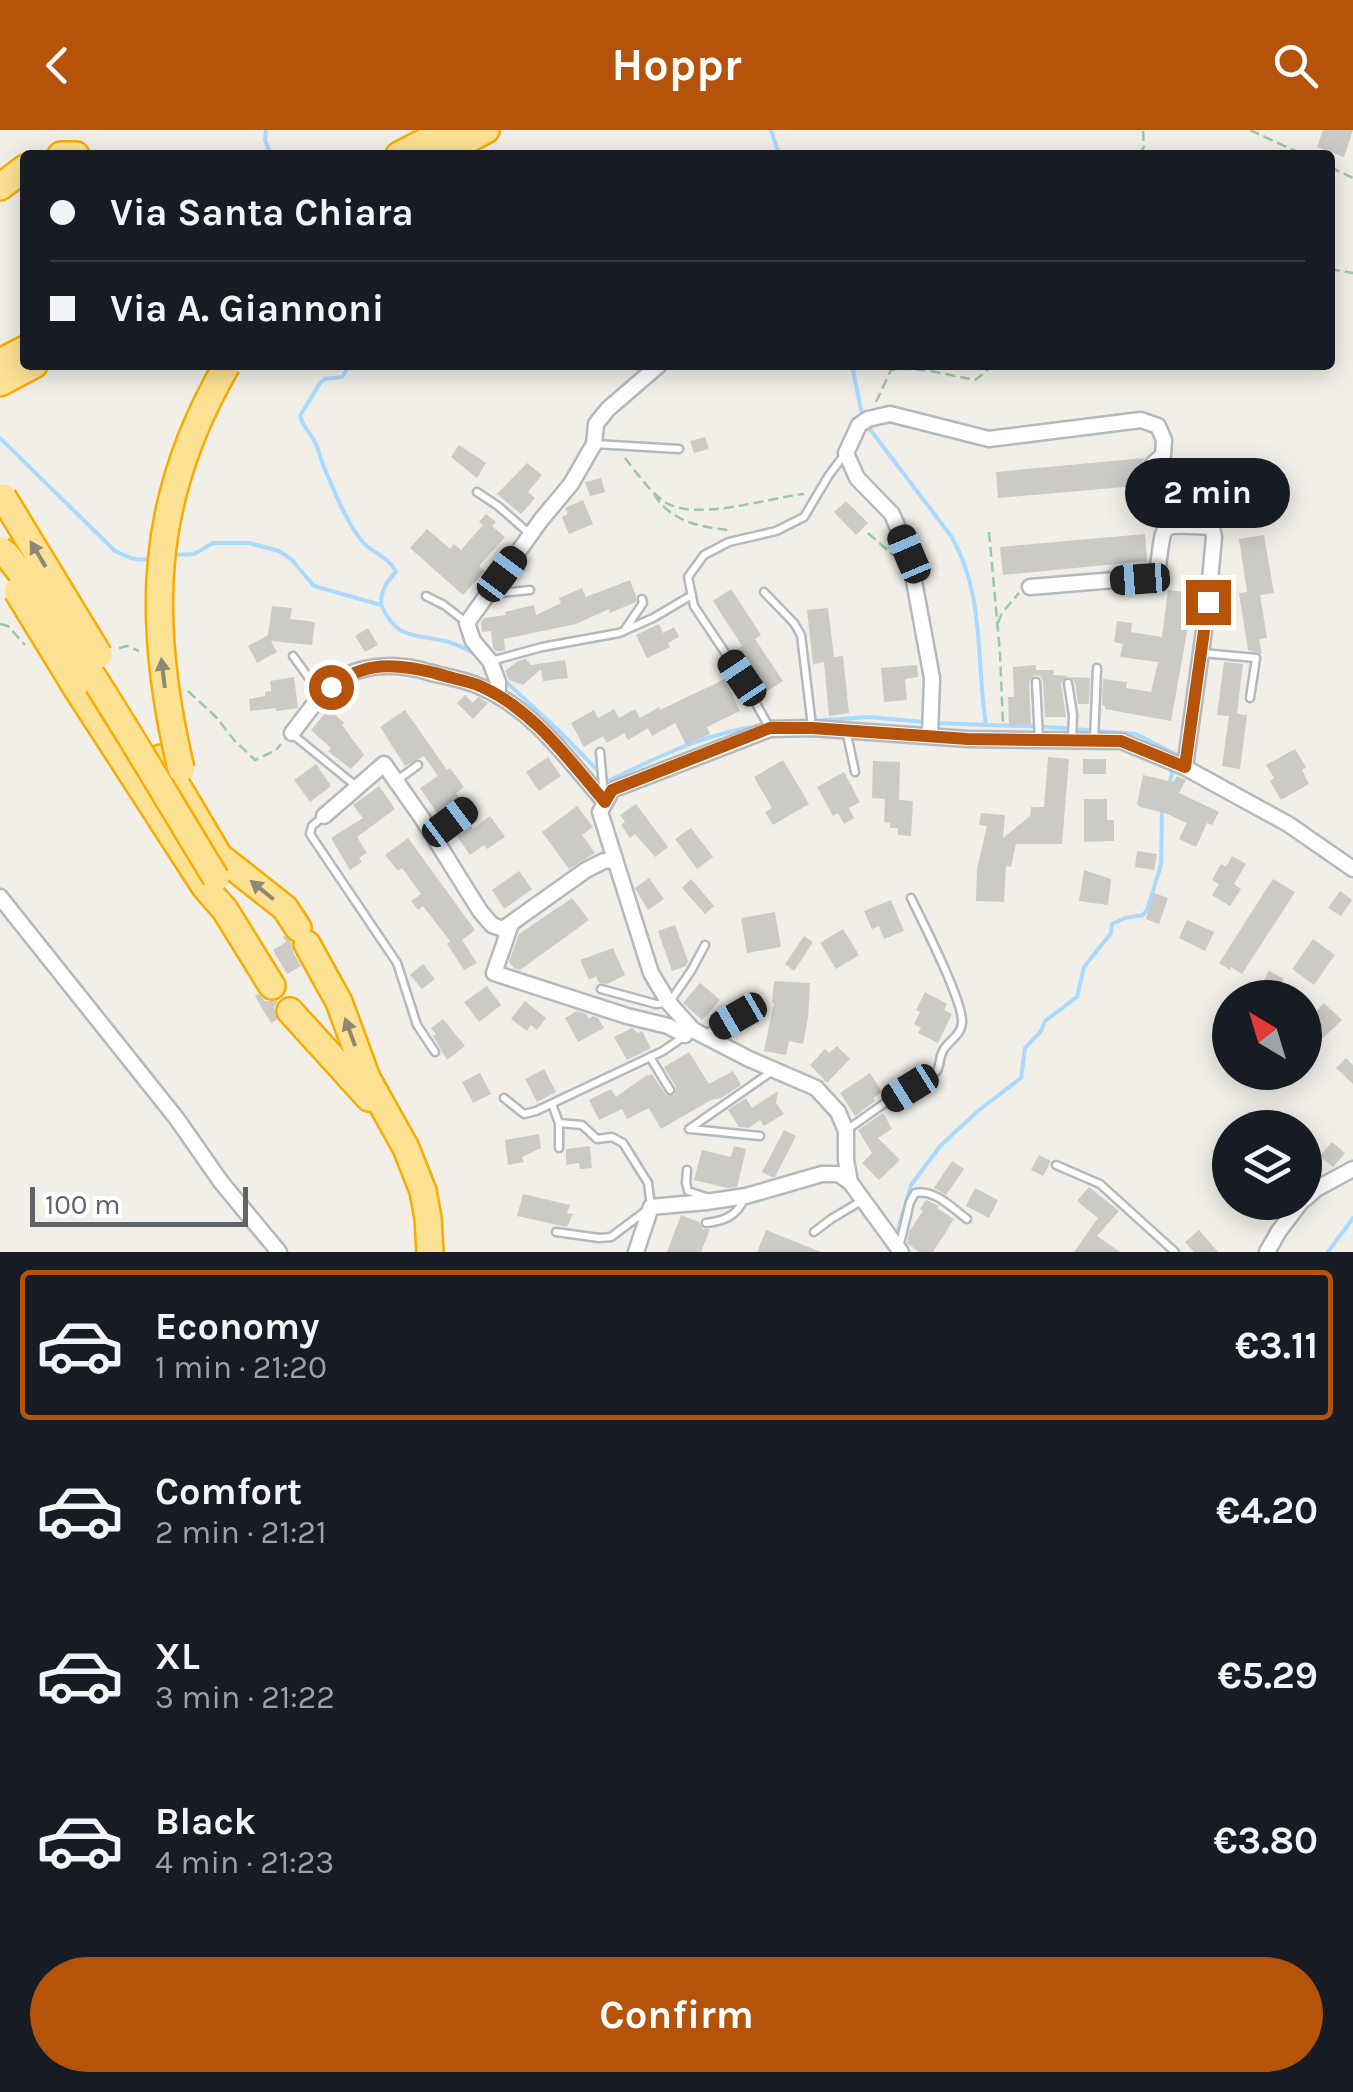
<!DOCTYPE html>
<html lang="en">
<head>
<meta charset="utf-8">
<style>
	:root { --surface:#171b24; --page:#242831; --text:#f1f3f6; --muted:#9ea1a6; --line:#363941; --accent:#b45309 }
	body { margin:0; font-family:Karla,sans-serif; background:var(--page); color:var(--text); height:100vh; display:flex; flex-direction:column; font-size:38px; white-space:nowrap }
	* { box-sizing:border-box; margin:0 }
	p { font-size:32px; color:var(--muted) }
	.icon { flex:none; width:55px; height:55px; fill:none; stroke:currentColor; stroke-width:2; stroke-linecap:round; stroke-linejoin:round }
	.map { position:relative; height:1122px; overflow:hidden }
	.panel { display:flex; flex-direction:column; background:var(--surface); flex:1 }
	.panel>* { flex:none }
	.banner { position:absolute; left:20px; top:20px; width:1315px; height:220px; border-radius:10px; box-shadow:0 5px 25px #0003; display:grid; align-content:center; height:220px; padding:0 30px; background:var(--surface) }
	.needle { width:65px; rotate:322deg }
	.fabs { position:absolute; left:1212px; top:850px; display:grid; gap:20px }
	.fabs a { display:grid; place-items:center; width:110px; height:110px; border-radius:50%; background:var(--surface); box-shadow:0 5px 25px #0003; font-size:50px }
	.scale { position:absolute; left:30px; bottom:25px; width:218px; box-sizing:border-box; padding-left:10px; border:5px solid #5f6368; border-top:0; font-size:28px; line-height:35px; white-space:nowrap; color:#5f6368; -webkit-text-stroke:8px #fff; paint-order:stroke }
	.end { position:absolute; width:45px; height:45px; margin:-22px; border:12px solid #b45309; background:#fff; box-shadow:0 0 0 5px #fff }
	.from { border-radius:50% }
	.bubble { position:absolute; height:70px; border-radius:35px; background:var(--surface); box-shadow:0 5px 25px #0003; font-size:32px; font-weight:700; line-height:70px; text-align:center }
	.car { position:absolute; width:30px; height:60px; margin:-30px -15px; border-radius:12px; box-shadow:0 0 8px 2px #0007; background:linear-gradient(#222 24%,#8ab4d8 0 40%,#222 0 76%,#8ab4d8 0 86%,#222 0) }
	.banner b { display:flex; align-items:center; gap:35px; height:95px; font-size:38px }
	.banner b+b { border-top:2px solid var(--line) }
	.banner i { width:25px; height:25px; background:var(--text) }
	ul { padding:18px 0 0; list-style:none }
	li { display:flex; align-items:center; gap:30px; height:150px; margin:0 20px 15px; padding:0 10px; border:5px solid transparent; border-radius:10px }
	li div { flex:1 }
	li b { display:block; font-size:38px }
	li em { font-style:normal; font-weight:700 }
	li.on { border-color:var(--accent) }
	li>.icon { width:90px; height:90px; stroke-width:1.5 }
	.cta { display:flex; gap:20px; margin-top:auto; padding:20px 30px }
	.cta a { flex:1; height:115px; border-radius:60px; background:var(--accent); color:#fff; font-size:40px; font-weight:700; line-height:115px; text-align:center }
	header { display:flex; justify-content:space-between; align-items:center; height:130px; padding:0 30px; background:var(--accent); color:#fff; font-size:45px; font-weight:700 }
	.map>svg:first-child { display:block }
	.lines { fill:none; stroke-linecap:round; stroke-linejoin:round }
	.stream { stroke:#aadaff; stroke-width:4 }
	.building { fill:#cccac5 }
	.lane-casing { stroke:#b5b8bc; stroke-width:11 }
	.street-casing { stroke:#b5b8bc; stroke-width:19 }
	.highway-casing { stroke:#f9ab00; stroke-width:30 }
	.path { stroke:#9cc7a9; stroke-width:2.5; stroke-dasharray:10 5; stroke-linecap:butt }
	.lane { stroke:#fff; stroke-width:6 }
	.street { stroke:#fff; stroke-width:14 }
	.highway { stroke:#fde293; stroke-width:25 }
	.highway-bridge-casing { stroke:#f9ab00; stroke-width:30; stroke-linecap:butt }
	.highway-bridge { stroke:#fde293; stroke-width:25 }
	.oneway { fill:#8e8975 }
	.route { stroke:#b45309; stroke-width:12 }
</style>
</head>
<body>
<header><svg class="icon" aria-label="back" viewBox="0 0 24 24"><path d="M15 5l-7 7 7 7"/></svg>Hoppr<svg class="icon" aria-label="search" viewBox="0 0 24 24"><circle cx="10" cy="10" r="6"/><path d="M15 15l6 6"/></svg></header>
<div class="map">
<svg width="1353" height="1122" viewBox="0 0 1353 1122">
	<rect width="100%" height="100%" fill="#f1efe8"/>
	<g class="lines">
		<g class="stream">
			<polyline points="266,0 265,10 271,25"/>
			<polyline points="771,0 779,25"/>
			<path d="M346,235V241L342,247L325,249L320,253L300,286C303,298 310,302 315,312C319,320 320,327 323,335C333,358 346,392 362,411C372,424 389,426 396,442C386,452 381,461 381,475"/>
			<polyline points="852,235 862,285"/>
			<path d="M866,294L951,406C985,463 976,532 986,595"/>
			<path d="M0,308L115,421C129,428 138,432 154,428"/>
			<polyline points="173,425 194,424 213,413 249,413 279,421 291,429 314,456 381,475"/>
			<path d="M381,475C396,507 409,504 440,510C453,512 465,518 477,525"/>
			<path d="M502,548L558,600L608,651C656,628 705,603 760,596"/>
			<polyline points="799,592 868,587 924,592"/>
			<polyline points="933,593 1049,597 1136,604 1177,625 1169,655"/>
			<polyline points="896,1107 911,1055 941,1015 978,981 1021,948 1025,918 1041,901 1045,891 1077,867 1084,837 1111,803 1112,794 1125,788 1143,785 1147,780 1161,735 1162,678"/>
			<polyline points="1328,1122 1353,1088"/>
		</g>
	</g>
	<g class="building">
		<polygon points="1323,0 1353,0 1344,27 1317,17"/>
		<polygon points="705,307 709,319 694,323 690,311"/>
		<polygon points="459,315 486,333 477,348 451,327"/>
		<polygon points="1144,328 1143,335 1147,355 998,368 996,342"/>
		<polygon points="527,333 542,345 528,362 535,368 521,384 497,364"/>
		<polygon points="601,348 605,362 590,366 585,352"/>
		<polygon points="583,370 593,394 569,404 562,387 568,384 565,378"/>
		<polygon points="846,371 868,393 856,405 834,382"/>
		<polygon points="486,384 496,392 492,396 505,407 479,436 485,441 463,465 410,418 427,399 450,419 454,414 461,420 483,395 479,392"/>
		<polygon points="1145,404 1147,431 1003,445 1000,417"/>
		<polygon points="1264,405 1274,463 1260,465 1267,508 1259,509 1262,524 1248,520 1239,463 1247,462 1239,409"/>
		<polygon points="630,450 636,466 636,472 610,483 609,479 576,494 504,509 505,520 502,521 496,521 493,518 491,501 482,502 481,492 484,488 506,485 505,482 534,475 536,485 561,473 559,468 582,458 586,467"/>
		<polygon points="731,459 761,505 755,509 783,551 764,563 735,521 742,516 713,471"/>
		<polygon points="1168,460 1194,463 1171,591 1105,579 1105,576 1102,575 1103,549 1127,552 1126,558 1151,562 1158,532 1120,527 1123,514 1114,512 1117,491 1132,493 1131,502 1162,507"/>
		<polygon points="272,476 292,478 290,489 315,492 312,515 271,511 277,522 257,533 248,516 268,505"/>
		<polygon points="828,478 834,527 843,526 849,583 829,586 824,532 813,534 807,480"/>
		<polygon points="659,494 663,503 674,497 679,507 668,513 670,517 647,528 636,505"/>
		<polygon points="368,498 378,515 365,522 355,506"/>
		<polygon points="526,529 531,535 565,530 568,548 543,551 541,539 523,555 509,550 505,541 518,531"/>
		<polygon points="1224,532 1243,534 1237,584 1247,585 1240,639 1222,636 1229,586 1217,585"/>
		<polygon points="917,535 918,547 905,549 907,570 884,572 881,538"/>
		<polygon points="1036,535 1036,540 1054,540 1053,545 1067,546 1061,553 1066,587 1045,587 1043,551 1040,546 1035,545 1029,552 1031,594 1009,595 1008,567 1014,567 1013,537"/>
		<polygon points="294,547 298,578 276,581 276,578 250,581 249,569 265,566 265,562 271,561 270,551"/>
		<polygon points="1070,547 1090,548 1089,574 1078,574 1075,552"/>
		<polygon points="725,549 740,581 707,597 710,604 686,615 675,593 652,606 648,598 628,610 624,603 607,613 603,606 584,617 571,593 594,580 598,588 614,579 619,588 635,579 640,588 659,577 660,580"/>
		<polygon points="465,565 473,573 478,567 488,573 473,589 457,573"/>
		<polygon points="329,579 344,593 342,595 364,625 351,639 328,621 331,618 311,600"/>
		<polygon points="405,580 447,640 450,638 464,657 456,663 463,674 442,690 420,658 438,646 424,626 405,636 380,597"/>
		<polygon points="1295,619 1306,637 1302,640 1309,654 1281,670 1270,651 1274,648 1266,635"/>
		<polygon points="548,627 561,646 539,661 526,642"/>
		<polygon points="1048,627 1069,629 1062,714 1016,714 1011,737 1006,736 1004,772 976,771 977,739 987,696 979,695 981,683 1005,685 1003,708 1030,686 1031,677 1044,677"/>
		<rect x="1083" y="629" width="23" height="15"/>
		<polygon points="783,630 809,674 773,695 765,682 772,678 754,647"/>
		<polygon points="873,631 900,632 899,670 913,671 911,706 898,705 898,698 890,698 890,693 884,692 885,669 872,668"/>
		<polygon points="316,634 331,656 310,672 294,650"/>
		<polygon points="844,642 860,672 849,678 854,688 844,694 838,683 833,686 817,657"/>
		<polygon points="1143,645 1173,652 1177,646 1179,647 1186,650 1179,663 1219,682 1212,695 1207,693 1196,717 1179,709 1187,693 1165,683 1140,677 1137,674"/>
		<polygon points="379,656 395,679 357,707 367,723 359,728 362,732 350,740 331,708 363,688 353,675"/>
		<polygon points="1084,669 1107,669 1107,690 1114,690 1114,711 1084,712"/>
		<polygon points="636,674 668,717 655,727 635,704 630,708 621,695 625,692 620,685"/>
		<polygon points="577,676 593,697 582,705 595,723 569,739 542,702"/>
		<polygon points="490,686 505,707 487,719 484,715 470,725 457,706 471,696 473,699"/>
		<polygon points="691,698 713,727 697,739 675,709"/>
		<polygon points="408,708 475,800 462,810 477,833 464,840 447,814 450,811 423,776 418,780 411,771 421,764 402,738 398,741 385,725"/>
		<polygon points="1137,721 1157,724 1154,740 1135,737"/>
		<polygon points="1232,726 1246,734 1234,754 1241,759 1230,776 1212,765 1219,754 1212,750 1221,734 1226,737"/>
		<polygon points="1084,740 1111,749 1108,775 1079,771"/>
		<polygon points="519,741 532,759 504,779 492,760"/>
		<polygon points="649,748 664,769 648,780 635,758"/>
		<polygon points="691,749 714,776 705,784 682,758"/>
		<polygon points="1273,749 1295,762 1242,844 1231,837 1230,840 1219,833"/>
		<polygon points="1340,761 1352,770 1341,786 1328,778"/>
		<polygon points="1154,763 1168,768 1159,794 1146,789"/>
		<polygon points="572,768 589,790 520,840 514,838 509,832 519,804"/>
		<polygon points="891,770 904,801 884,809 879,796 872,799 864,781"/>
		<polygon points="775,782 781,817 747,823 741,788"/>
		<polygon points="1187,790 1214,802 1205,821 1179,808"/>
		<polygon points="675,795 688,831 686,836 672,841 658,801"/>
		<polygon points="843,799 859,825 836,839 820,813"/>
		<polygon points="284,806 291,812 293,822 301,836 287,844 273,820 286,812 283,807"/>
		<polygon points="804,806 813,812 794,841 785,834"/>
		<polygon points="1313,809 1335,825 1314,855 1292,839"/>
		<polygon points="613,818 625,845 607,854 599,853 596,846 589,850 580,830"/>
		<polygon points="423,834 435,849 422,859 410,845"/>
		<polygon points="1269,841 1284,849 1273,868 1259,859"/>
		<polygon points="774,851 810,853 808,888 803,914 789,911 786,925 764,921 774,873 772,873"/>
		<polygon points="700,853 720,870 702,890 683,873"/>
		<polygon points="487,856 501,875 479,892 464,872"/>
		<polygon points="925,862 947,874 944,880 952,884 938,913 918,903 921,898 914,894 920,882 916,880"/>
		<polygon points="258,864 265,871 278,871 274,877 277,890 271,893 255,866"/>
		<polygon points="525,871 546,888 537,900 531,895 527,901 511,889"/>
		<polygon points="1324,873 1342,890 1305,925 1305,894"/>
		<polygon points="577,881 586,884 589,889 593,886 598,888 604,898 578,912 565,888"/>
		<polygon points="443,889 465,916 447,930 433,906 436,904 431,898"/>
		<polygon points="632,898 638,903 642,901 651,918 627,930 614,907"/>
		<polygon points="837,916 850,929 827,953 810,935 825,919 829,923"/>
		<polygon points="689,922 709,954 733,941 741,955 721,968 711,970 661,999 649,978 627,989 622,979 599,990 589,970 611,959 616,967 647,945 649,946 652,944 666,965 674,965 676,957 664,937"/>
		<polygon points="1346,928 1353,935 1353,954 1336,938"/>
		<polygon points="544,939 556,962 537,972 525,949"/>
		<polygon points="480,943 491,964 473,973 462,952"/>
		<polygon points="870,943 882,962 873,968 875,971 855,986 840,963"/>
		<polygon points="778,961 776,973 784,984 764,996 760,990 749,998 739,997 728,980 746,968 752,978"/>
		<polygon points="883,983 892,999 878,1008 900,1030 879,1050 862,1033 872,1023 858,1000"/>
		<polygon points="784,1000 796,1006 775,1047 772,1047 762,1042"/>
		<polygon points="539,1004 541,1018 522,1027 524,1032 508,1035 505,1010"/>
		<polygon points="1230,1006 1230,1042 1212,1021"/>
		<polygon points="1332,1012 1345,1023 1333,1037 1320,1026"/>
		<polygon points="590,1016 592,1038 580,1039 579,1033 566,1035 566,1019"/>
		<polygon points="734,1016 746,1019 737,1057 728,1058 694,1050 702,1020 731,1027"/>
		<polygon points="1039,1025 1051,1031 1043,1046 1031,1040"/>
		<polygon points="952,1031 964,1039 946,1065 934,1058"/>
		<polygon points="1089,1057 1119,1081 1097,1106 1120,1122 1074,1122 1098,1088 1077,1071"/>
		<polygon points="975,1058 998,1070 989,1088 966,1076"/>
		<polygon points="523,1064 570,1075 567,1083 573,1084 567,1097 517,1086"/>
		<polygon points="926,1070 939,1076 937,1078 954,1089 933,1122 919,1122 907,1113 910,1100 923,1081 920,1079"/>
		<polygon points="681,1085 699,1092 703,1099 710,1099 701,1122 667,1122"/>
		<polygon points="766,1100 821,1122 757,1122"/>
		<polygon points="1199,1100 1218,1122 1194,1122 1185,1112"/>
	</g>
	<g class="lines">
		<defs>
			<g id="lane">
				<polyline points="595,314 679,319"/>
				<polyline points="477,362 498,376 531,405"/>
				<polyline points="764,462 794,493 801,505 812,596"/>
				<polyline points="492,464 530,460"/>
				<polyline points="426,466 444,475 467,493"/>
				<polyline points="624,501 643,473 642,469"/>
				<polyline points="1203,523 1256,528 1250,568"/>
				<polyline points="293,526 322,566"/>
				<polyline points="491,531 542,517 619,503 653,488 692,465"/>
				<polyline points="1036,552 1039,610"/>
				<polyline points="1068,553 1073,585 1072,610"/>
				<polyline points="769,597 742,548 694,476 688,447 704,425 729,412 776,401 804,387 829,345 845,324"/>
				<polyline points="846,600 855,642"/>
				<polyline points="292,604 356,656"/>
				<polyline points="1094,611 1097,538"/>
				<polyline points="600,622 604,666"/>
				<polyline points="396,651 418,635"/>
				<polyline points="324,686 312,696 310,704 397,833 417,895 435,922"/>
				<polyline points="434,705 468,679"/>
				<polyline points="601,859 656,874 669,873 691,841 705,815"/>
				<polyline points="707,903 759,875"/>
				<polyline points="650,927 670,960"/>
				<polyline points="504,968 524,984 536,981 663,921 683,907"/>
				<polyline points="552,974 559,993 582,995 597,1009 612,1007 623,1013 648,1053 651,1077 611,1107 599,1108 556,1102"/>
				<polyline points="689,999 774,940"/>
				<polyline points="691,999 760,1006"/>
				<path d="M848,999L882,975L937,941C941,933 939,926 944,919C950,910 961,905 962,893C964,872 922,791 911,768"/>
				<polyline points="559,1018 559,993"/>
				<polyline points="1056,1035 1100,1054 1175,1122"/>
				<polyline points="687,1040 686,1053 688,1061 709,1068"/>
				<path d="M706,1093C724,1091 737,1086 744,1069"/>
				<polyline points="814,1102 831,1089 863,1070"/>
				<path d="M899,1118L910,1072L915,1063C935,1059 952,1078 967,1089"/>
			</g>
			<g id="street">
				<path d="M1030,457L1151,447L1157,442C1166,390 1154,394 1212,397L1214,407L1208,472L1185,637"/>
				<polyline points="498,565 498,552 490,531 473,511 467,493 541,390 571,354 594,314 596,294 608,279 659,235"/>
				<path d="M292,603C307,584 324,558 345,546C370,533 402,534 428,542C446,547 464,549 481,557C534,580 568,630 605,672"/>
				<polyline points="930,606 932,548 909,424 892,384 857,348 846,323 859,295 868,289 890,284 989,309 1141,290 1158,296 1164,310 1163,325 1153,334"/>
				<polyline points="324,686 384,634 422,688 480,781 492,795 503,799 586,740 604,731 615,730"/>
				<polyline points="0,767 177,989 221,1052 279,1122"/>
				<polyline points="511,794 494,843 627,886 668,896 685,905"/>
				<polyline points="1305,1069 1316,1059 1353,1039"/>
				<polyline points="636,1122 651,1077 706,1072 746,1066 822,1044 838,1044 850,1052"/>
				<polyline points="901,1122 850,1052 846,1030 846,1001 838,982 816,958 749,929 693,900 669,873 651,843 600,682 612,660 770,599 812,598 968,609 1121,611 1184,637 1288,694 1353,739"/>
				<polyline points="1267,1122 1279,1101 1301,1072"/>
			</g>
			<g id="highway">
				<polyline points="61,25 76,25"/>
				<polyline points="399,25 447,0"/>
				<polyline points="439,25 486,0"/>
				<polyline points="0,57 25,38"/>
				<polyline points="0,232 25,219"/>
				<polyline points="0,253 34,235"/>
				<polyline points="75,556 205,757 225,780 272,856"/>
				<polyline points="161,628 219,726 285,778 298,798"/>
				<polyline points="307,814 339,872 367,948 406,1018 423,1061 428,1088 430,1122"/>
				<polyline points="290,881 369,968"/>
			</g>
		</defs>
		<use href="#lane" class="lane-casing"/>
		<use href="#street" class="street-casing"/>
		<use href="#highway" class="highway-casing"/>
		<g class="path">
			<polyline points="1250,0 1304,25"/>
			<polyline points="1140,25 1144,16 1143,0"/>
			<polyline points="1330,37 1353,48"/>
			<polyline points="1330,139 1353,143"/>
			<path d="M876,272L891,240C919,236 948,245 975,250L986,242L990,235"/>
			<path d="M625,328C636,342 648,359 662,370C692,394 769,367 804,364"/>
			<path d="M654,364C670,391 699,397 728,400"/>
			<polyline points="989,402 1000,523 1003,595"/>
			<polyline points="868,403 893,425"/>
			<polyline points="998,493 1002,483 1019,463"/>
			<polyline points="0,494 8,496 25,515"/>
			<polyline points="119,518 127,516 139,521"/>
			<polyline points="188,561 216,587 234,610 255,630 276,620 281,614"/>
		</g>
		<use href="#lane" class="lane"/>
		<use href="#street" class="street"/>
		<use href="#highway" class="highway"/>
		<defs>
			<g id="highway-bridge">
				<polyline points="3,367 99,525"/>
				<path d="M0,420L7,425C86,525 149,639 216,748"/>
				<polyline points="17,461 75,556"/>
				<path d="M181,639C146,491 148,370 227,235"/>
			</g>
		</defs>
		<use href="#highway-bridge" class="highway-bridge-casing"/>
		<use href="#highway-bridge" class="highway-bridge"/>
	</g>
	<defs><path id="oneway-solid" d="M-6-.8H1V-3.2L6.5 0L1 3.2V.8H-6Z" transform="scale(2.5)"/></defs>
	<g class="oneway">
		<use href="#oneway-solid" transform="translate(38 424) rotate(-121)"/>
		<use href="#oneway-solid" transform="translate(163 543) rotate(-97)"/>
		<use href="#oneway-solid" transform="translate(262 760) rotate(-141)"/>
		<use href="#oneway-solid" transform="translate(350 902) rotate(-110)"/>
	</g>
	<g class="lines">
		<path class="route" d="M331,557C364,531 396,533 435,543C449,548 466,550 480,556C533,579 569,630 605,672L612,660L770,598H812L968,609L1121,611L1185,637L1208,472"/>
	</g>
</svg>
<div class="fabs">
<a><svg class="needle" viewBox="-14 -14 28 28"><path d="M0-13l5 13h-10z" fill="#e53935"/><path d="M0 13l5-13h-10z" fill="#9ea1a6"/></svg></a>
<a><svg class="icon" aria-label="layers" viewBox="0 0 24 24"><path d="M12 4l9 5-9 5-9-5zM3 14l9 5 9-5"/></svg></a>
</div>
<div class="scale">100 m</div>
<i class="end from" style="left:331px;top:557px"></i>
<i class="end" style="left:1208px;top:472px"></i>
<div class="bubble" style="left:1125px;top:328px;width:165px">2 min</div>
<i class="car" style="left:909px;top:424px;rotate:337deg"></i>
<i class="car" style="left:502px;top:444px;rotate:37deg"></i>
<i class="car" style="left:1140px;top:449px;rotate:266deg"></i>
<i class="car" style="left:742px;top:548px;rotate:326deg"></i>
<i class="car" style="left:450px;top:692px;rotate:53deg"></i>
<i class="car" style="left:738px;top:886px;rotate:240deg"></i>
<i class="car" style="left:910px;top:958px;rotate:238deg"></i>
<div class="banner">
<b><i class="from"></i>Via Santa Chiara</b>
<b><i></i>Via A. Giannoni</b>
</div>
</div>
<section class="panel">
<ul>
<li class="on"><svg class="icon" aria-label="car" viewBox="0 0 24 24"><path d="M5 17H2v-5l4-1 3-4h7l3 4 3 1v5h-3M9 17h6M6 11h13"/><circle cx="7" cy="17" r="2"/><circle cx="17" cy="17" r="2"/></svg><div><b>Economy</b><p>1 min · 21:20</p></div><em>€3.11</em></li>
<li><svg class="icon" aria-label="car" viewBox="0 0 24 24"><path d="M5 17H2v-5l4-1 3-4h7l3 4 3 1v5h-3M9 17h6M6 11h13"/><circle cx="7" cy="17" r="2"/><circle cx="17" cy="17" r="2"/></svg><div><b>Comfort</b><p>2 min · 21:21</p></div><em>€4.20</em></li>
<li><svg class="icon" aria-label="car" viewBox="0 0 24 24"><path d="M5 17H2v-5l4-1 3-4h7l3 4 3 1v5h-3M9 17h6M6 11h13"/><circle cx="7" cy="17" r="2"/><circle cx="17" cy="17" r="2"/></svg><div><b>XL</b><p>3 min · 21:22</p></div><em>€5.29</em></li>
<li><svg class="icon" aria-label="car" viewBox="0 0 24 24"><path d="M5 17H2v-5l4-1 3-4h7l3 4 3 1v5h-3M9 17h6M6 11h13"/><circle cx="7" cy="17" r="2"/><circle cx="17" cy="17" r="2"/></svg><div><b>Black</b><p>4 min · 21:23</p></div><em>€3.80</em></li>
</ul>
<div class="cta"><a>Confirm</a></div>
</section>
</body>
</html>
